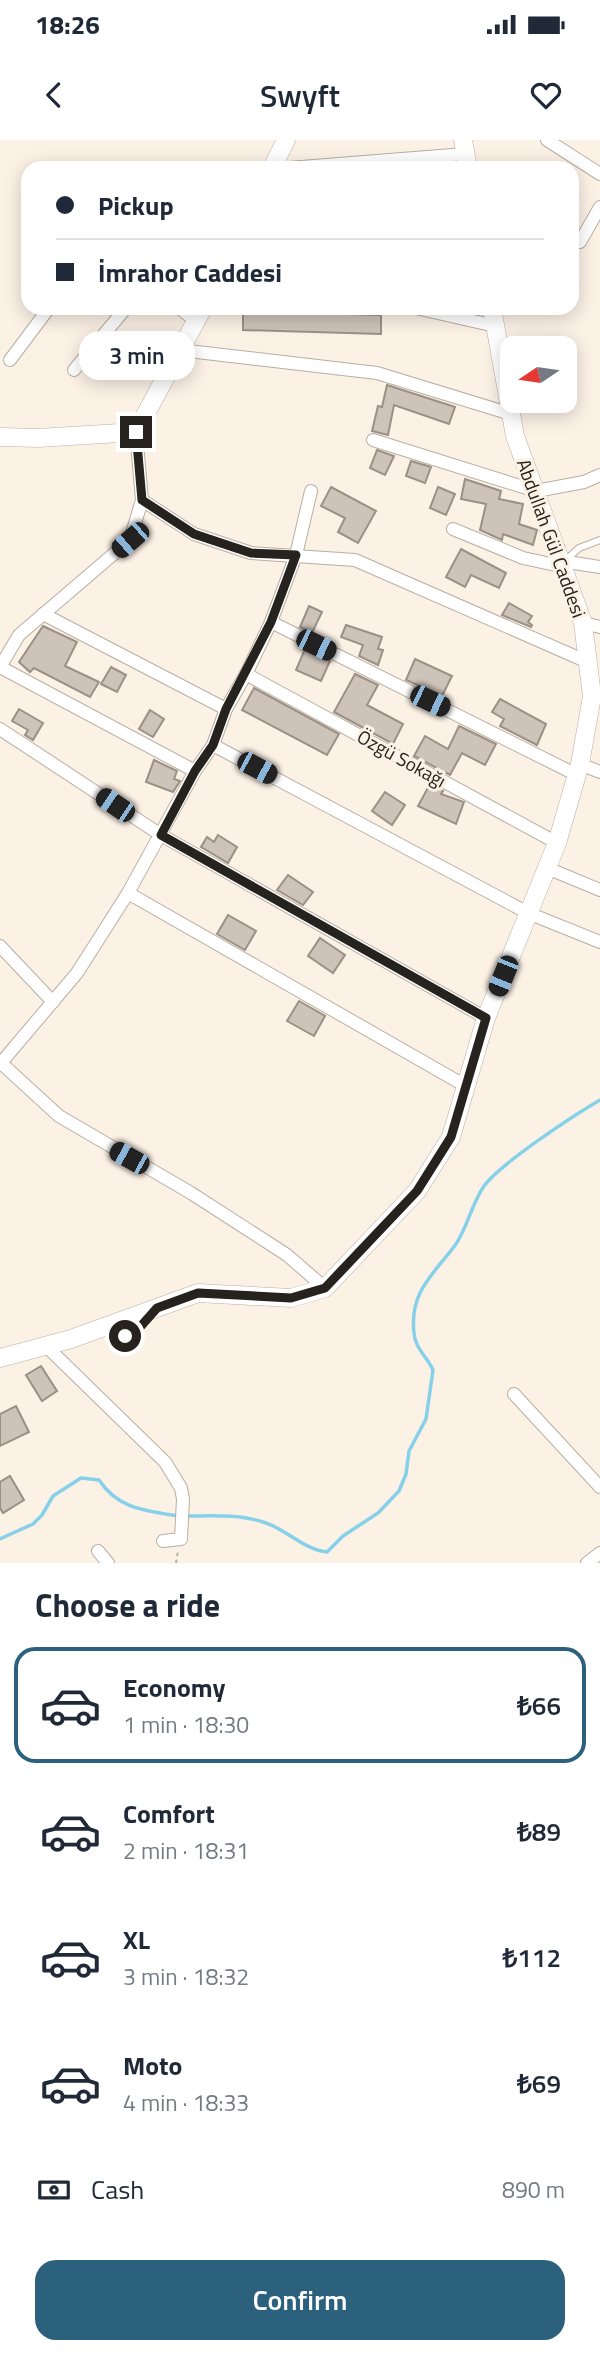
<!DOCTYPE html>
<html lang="en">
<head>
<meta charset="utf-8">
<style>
	:root { --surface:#fff; --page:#f2f2f3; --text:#1f2937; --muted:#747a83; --line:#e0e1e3; --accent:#2c617d }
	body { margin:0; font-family:"Titillium Web",sans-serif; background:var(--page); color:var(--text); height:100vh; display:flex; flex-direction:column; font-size:26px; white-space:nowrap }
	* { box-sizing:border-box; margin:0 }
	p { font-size:23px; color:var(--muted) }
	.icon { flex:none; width:38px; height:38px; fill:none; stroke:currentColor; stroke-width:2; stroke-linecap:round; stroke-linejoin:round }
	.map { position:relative; height:1423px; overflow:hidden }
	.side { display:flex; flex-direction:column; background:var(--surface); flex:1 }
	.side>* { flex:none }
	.banner { position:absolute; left:21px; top:21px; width:558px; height:154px; border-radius:21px; box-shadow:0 4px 18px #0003; display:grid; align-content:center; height:154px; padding:0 35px; background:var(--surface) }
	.needle { width:46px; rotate:257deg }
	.fabs { position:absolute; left:500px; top:196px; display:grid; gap:14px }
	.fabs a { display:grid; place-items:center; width:77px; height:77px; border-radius:14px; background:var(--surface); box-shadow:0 4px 18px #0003; font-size:35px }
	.end { position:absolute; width:32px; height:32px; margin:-16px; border:9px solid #26221d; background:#fff; box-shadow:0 0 0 4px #fff }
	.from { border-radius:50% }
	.bubble { position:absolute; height:49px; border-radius:21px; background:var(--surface); box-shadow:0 4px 18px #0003; font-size:23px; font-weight:600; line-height:49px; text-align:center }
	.car { position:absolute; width:21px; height:42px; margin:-21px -10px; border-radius:9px; box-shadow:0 0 5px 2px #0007; background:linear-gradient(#222 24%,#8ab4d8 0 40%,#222 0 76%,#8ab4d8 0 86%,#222 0) }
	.banner b { display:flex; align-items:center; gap:24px; height:66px; font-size:26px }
	.banner b+b { border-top:2px solid var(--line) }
	.banner i { width:18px; height:18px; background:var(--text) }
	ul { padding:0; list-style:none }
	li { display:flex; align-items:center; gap:21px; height:116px; margin:0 14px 10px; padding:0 21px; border:4px solid transparent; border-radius:21px }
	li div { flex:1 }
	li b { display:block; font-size:26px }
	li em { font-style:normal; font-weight:600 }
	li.selected { border-color:var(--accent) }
	li>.icon { width:63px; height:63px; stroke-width:1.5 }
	h2 { padding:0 35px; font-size:32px; line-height:84px }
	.pay { display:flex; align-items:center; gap:18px; height:77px; padding:0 35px; font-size:26px }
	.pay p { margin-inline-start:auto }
	.button { display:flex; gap:14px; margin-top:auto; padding:14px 35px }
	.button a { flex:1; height:80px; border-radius:21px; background:var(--accent); color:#fff; font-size:28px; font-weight:600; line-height:80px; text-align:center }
	.status { display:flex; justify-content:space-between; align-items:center; height:49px; padding:0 35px; background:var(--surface); direction:ltr }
	.status svg { height:19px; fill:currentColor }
	header { display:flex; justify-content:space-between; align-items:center; height:91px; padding:0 35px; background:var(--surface); font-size:32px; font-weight:600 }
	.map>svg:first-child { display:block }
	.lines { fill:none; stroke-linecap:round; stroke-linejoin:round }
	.stream { stroke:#86d1e9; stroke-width:3.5 }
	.building { fill:#cec3b8; stroke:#9b9085; stroke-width:2 }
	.lane-casing { stroke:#b9aea3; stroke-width:8 }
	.street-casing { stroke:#b9aea3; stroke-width:14 }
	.secondary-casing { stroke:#b9aea3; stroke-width:19 }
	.path { stroke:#b9b0a6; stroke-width:2; stroke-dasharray:3.5 3.5; stroke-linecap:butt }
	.lane { stroke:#fff; stroke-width:6 }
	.street { stroke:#fff; stroke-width:12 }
	.secondary { stroke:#fff; stroke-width:18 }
	.route { stroke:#26221d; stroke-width:9 }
	.labels { text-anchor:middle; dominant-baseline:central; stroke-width:6; stroke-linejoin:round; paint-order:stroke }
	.street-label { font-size:19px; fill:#26221d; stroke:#fcf1e5 }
</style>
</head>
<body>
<div class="status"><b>18:26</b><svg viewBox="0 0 49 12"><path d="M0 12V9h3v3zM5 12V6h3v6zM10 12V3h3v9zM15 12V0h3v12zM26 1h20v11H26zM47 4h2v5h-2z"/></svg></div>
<header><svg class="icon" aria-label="back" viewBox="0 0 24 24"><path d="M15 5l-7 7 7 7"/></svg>Swyft<svg class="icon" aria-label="heart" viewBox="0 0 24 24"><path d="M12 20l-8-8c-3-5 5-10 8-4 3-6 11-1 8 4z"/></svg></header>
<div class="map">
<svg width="600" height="1423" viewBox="0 0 600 1423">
	<rect width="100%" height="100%" fill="#fcf1e5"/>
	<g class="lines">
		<g class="stream">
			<path d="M186,1376C211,1376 239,1374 263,1382C285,1388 304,1410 327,1412L343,1396L378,1373L399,1351L406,1334L409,1311L426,1279L433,1230C427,1217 415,1208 414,1193C409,1151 435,1133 456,1104C468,1086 472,1063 484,1046C501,1023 573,976 600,960"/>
			<path d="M0,1399L33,1384L42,1375L53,1356L81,1338L99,1340C118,1369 146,1371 179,1376"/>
		</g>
	</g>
	<g class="building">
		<polygon points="243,171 381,175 381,194 243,190"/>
		<polygon points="387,245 455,267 449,284 394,265 388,295 372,291 378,266 382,267"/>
		<polygon points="377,310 394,316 385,335 370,328"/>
		<polygon points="411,321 431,327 425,343 406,336"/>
		<polygon points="465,339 501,351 499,359 523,364 519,384 537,390 533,405 503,394 502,400 480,390 486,364 461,359"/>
		<polygon points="331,347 376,371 358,403 338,392 345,378 321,366"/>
		<polygon points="438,347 455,354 446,375 430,368"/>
		<polygon points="461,409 506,433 499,448 471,435 465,447 446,437"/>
		<polygon points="509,463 532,476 528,482 532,485 531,487 502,475"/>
		<polygon points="309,466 322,472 312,493 300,487"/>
		<polygon points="346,485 382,497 378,509 383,510 378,525 359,516 363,505 341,497"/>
		<polygon points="43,486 77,502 65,526 99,542 90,557 34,528 30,532 19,522"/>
		<polygon points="305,509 330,521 321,541 296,530"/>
		<polygon points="415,519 452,536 442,556 406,540"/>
		<polygon points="111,527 126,535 117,552 101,544"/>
		<polygon points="355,534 378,545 367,565 403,584 393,604 334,572"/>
		<polygon points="254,548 339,594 327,615 242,570"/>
		<polygon points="500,559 546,584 537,605 500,586 504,579 492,572"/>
		<polygon points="19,569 43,583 33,600 25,595 28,590 12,581"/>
		<polygon points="150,570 164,579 153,597 139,589"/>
		<polygon points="459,586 496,604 485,625 462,613 450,635 414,616 425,596 448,609"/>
		<polygon points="154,620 177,631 174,639 180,641 173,652 146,642"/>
		<polygon points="430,644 443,651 441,654 464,662 456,684 418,666"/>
		<polygon points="385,652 405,665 392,685 372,671"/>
		<polygon points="218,695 237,707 228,723 201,707 207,697 214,702"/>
		<polygon points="288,735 313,752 303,765 277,750"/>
		<polygon points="228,775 256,791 245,810 217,794"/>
		<polygon points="320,798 345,815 333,833 308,816"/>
		<polygon points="299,861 325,876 314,896 287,881"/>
		<polygon points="41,1226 57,1251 42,1261 26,1235"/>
		<polygon points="16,1266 29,1292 0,1306 0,1274"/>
		<polygon points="10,1336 24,1360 3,1373 0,1368 0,1342"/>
	</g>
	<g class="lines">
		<defs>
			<g id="lane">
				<polyline points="566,420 579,408 600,400"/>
				<polyline points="120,1184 128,1197 151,1175"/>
			</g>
			<g id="street">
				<polyline points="547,0 600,34"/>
				<polyline points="289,28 465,14"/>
				<polyline points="580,102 600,67"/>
				<polyline points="179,168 196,181"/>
				<polyline points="416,168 495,186"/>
				<polyline points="180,210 377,233 511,274"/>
				<polyline points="10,220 49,168"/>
				<polyline points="74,230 126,168"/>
				<polyline points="373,300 536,351 584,342 600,335"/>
				<polyline points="311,351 296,415 271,482 246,534 226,569 213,605 195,631 128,753 77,833 1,923 59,976 191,1053 287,1115 325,1148"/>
				<polyline points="142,360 194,394 251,413 355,420 590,523"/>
				<polyline points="453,389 523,418 565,427"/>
				<polyline points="562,421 600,427"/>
				<polyline points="43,474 226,569"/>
				<polyline points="271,482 577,635"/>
				<polyline points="583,483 600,487"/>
				<polyline points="0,527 19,495 130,400 142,360 136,292"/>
				<polyline points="0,527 195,631"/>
				<polyline points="246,534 557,703"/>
				<polyline points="0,589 161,695 486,878"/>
				<polyline points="213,605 528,773 600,802"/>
				<polyline points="580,624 600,632"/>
				<polyline points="547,728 600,750"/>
				<polyline points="128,753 464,945"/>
				<polyline points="0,806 53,862"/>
				<polyline points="46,1206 165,1322 181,1348 183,1359 181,1399 163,1401"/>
				<polyline points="514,1254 600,1347"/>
				<polyline points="98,1411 108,1423"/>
				<polyline points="587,1423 600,1413"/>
			</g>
			<g id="secondary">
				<polyline points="463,0 468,28"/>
				<polyline points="272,28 286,0"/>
				<polyline points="0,297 38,298 136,292 203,168"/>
				<polyline points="0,1218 71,1199 198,1153 291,1158 325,1148 417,1051 451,997 486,878 557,703 580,624 592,556 583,483 515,296 492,168"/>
			</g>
		</defs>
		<use href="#lane" class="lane-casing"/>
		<use href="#street" class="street-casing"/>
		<use href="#secondary" class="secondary-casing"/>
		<polyline class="path" points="176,1423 178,1411"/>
		<use href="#lane" class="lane"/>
		<use href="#street" class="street"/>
		<use href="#secondary" class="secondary"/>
	</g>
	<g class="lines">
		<polyline class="route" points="125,1196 133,1195 157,1168 198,1153 291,1158 325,1148 417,1051 451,997 486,878 161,695 195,631 213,605 226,569 271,482 296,415 251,413 194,394 142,360 136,292"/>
	</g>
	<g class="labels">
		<g class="street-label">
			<text transform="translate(552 398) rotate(70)">Abdullah Gül Caddesi</text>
			<text transform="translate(402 618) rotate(29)">Özgü Sokağı</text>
		</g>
	</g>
</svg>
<div class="fabs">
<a><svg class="needle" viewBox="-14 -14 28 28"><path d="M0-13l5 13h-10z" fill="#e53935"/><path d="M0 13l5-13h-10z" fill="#747a83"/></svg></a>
</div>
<i class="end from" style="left:125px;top:1196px"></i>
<i class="end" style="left:136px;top:292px"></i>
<div class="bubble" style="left:79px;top:191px;width:116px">3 min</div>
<i class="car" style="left:130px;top:400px;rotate:229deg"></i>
<i class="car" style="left:316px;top:505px;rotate:116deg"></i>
<i class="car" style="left:430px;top:561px;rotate:116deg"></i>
<i class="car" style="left:257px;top:628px;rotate:118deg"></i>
<i class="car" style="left:115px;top:665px;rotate:304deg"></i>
<i class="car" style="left:503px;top:836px;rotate:202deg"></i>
<i class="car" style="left:129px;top:1018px;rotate:299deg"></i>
<div class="banner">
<b><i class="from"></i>Pickup</b>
<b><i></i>İmrahor Caddesi</b>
</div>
</div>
<section class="side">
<h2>Choose a ride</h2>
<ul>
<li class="selected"><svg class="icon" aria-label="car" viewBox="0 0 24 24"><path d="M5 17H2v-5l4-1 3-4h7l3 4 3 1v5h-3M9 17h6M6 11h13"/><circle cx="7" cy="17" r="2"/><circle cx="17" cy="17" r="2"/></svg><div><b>Economy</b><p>1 min · 18:30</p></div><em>₺66</em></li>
<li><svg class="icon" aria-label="car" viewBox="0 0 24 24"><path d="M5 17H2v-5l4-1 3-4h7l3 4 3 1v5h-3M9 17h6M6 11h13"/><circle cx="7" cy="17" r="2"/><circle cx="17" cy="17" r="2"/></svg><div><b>Comfort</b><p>2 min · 18:31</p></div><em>₺89</em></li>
<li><svg class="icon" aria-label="car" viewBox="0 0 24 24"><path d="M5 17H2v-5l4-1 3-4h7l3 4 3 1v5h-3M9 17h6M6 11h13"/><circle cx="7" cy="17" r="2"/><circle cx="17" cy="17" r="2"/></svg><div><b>XL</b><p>3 min · 18:32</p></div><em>₺112</em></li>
<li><svg class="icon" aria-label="car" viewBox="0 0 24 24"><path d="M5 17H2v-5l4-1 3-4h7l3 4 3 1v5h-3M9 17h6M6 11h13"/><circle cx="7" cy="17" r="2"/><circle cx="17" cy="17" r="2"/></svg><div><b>Moto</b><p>4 min · 18:33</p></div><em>₺69</em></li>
</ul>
<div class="pay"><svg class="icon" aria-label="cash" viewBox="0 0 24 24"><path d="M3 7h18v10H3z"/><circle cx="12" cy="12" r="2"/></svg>Cash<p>890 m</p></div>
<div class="button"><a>Confirm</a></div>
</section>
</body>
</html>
